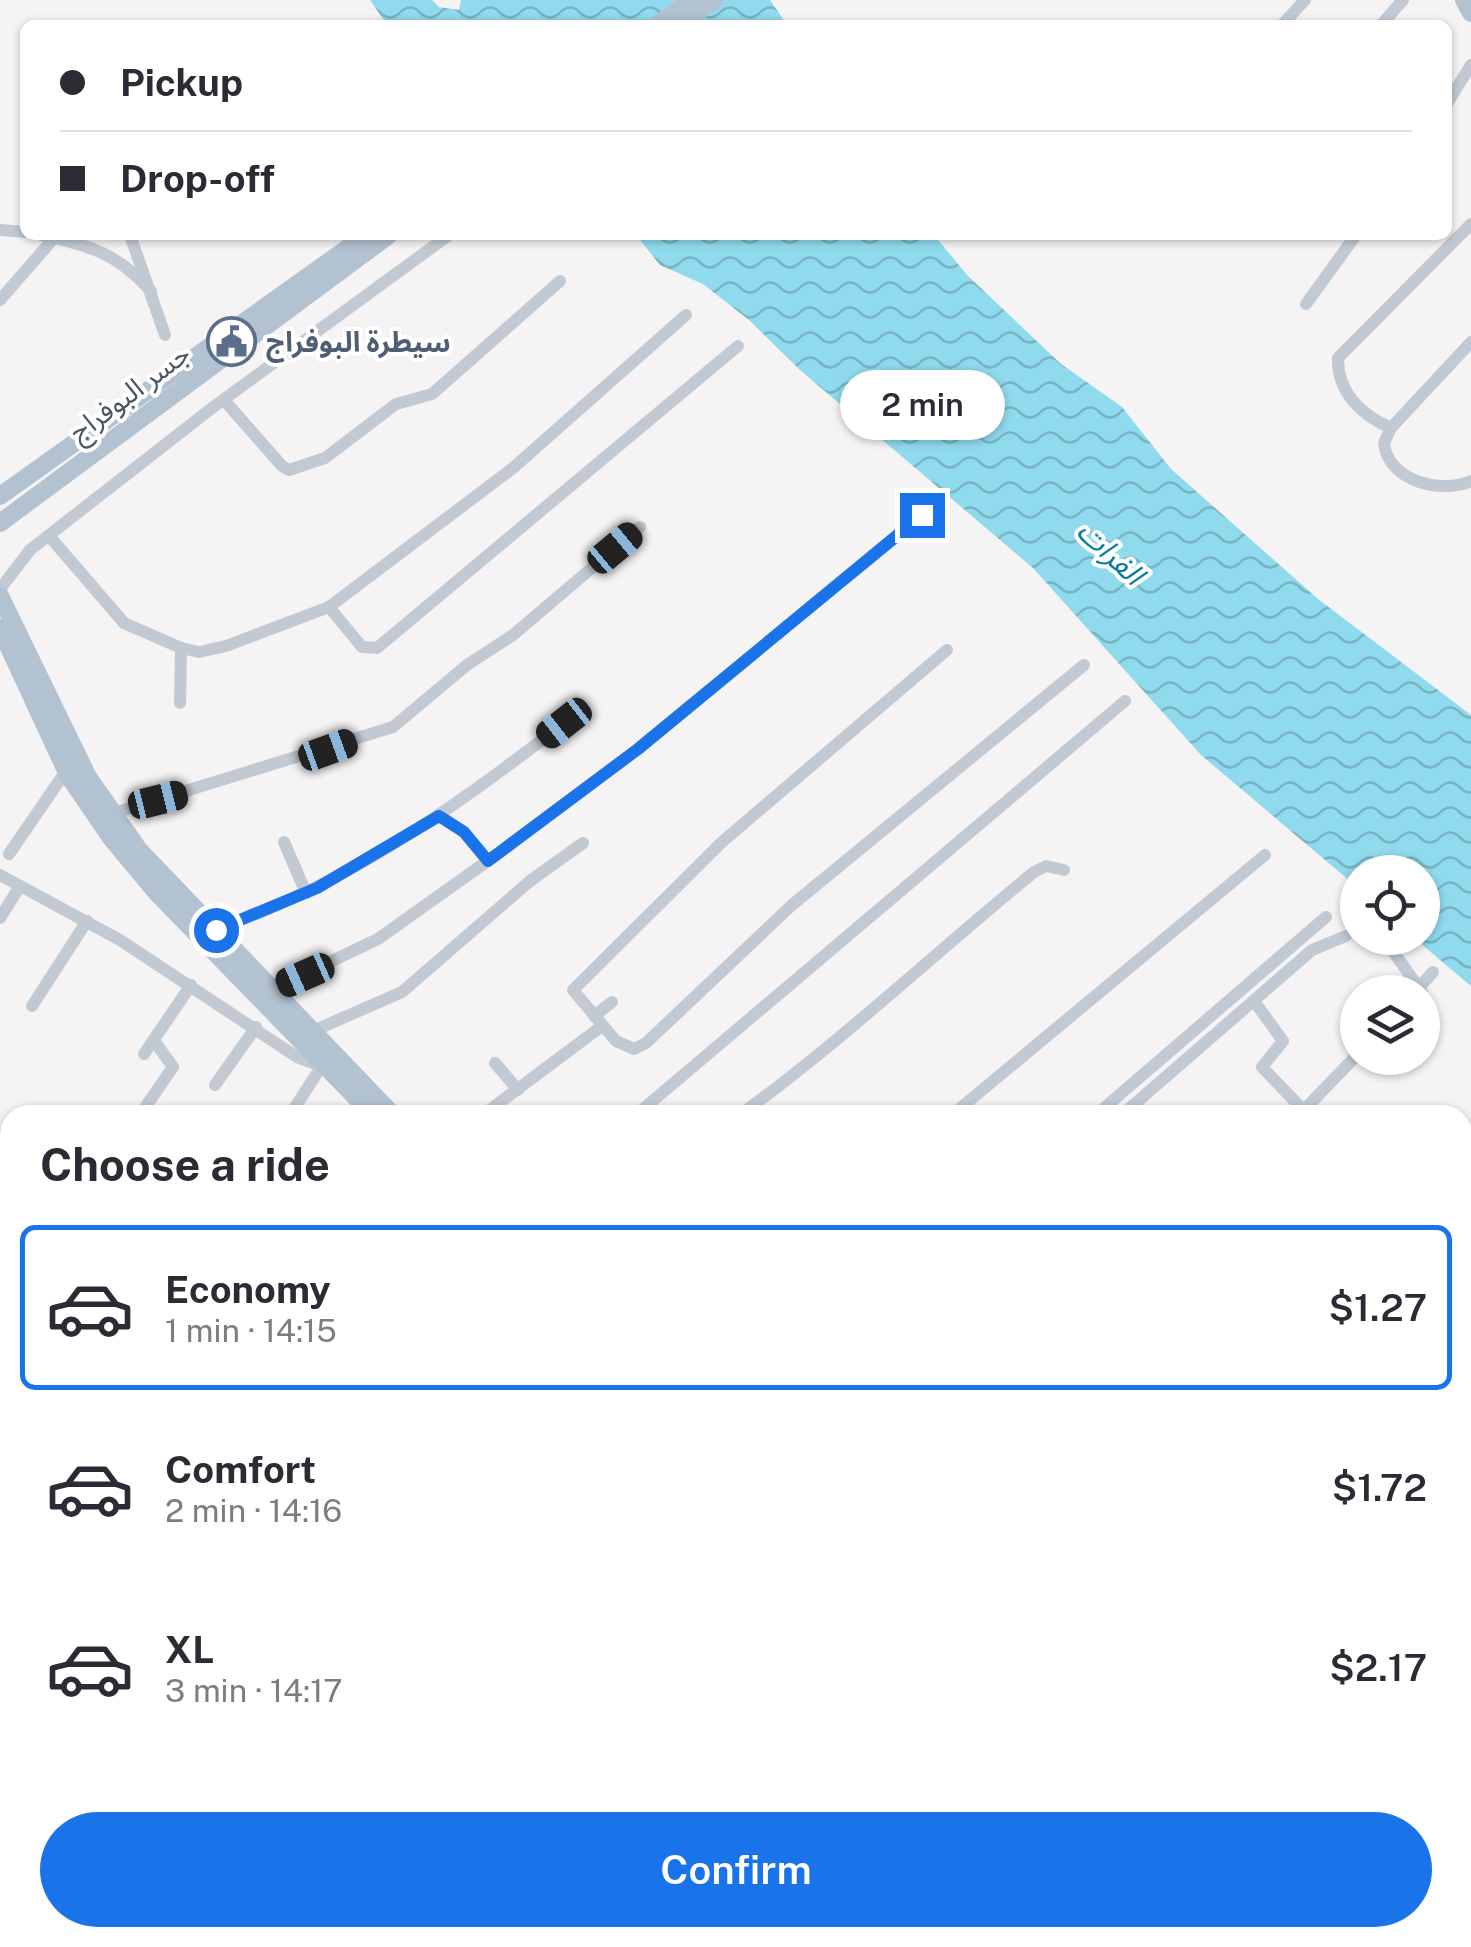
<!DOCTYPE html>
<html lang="en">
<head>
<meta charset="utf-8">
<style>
	:root { --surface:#fff; --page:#f2f2f3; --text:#2b2b33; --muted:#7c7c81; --line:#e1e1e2; --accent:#1a73e8 }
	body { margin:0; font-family:"Public Sans","Noto Sans Arabic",sans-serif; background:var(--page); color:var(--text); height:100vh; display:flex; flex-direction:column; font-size:38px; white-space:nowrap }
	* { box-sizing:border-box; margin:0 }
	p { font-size:32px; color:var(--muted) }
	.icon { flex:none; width:55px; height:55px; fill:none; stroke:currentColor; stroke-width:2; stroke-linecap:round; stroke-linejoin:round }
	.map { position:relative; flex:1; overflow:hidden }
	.sheet { position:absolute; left:0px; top:1105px; width:1472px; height:842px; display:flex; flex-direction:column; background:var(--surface); border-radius:30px 30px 0 0; box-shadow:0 2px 8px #0004 }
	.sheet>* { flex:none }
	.banner { position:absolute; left:20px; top:20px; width:1432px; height:220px; border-radius:15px; box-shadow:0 2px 8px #0004; display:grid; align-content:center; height:220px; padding:0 40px; background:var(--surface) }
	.buttons { position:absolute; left:1340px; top:855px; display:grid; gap:20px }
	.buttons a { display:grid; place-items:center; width:100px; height:100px; border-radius:50%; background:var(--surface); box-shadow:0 2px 8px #0004; font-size:50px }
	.end { position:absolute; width:45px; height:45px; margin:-22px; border:12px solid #1a73e8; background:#fff; box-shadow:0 0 0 5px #fff }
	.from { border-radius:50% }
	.bubble { position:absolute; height:70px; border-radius:35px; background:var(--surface); box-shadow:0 2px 8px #0004; font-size:32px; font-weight:600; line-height:70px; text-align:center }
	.car { position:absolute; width:30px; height:60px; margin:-30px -15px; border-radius:12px; box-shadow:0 0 8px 2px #0007; background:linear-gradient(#222 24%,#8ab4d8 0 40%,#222 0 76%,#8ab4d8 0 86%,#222 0) }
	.banner b { display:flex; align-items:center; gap:35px; height:95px; font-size:38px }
	.banner b+b { border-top:2px solid var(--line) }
	.banner i { width:25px; height:25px; background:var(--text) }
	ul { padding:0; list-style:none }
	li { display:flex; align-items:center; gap:30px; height:165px; margin:0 20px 15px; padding:0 20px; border:5px solid transparent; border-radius:15px }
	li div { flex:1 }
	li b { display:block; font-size:38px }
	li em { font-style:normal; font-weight:600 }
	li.current { border-color:var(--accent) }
	li>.icon { width:90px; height:90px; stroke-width:1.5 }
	h2 { padding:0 40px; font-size:45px; line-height:120px }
	.cta { display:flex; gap:20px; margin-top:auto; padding:20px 40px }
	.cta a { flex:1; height:115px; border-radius:60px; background:var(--accent); color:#fff; font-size:40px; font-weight:600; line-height:115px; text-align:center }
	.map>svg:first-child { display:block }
	.water { fill:url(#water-waves) }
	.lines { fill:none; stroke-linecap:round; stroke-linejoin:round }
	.minor { stroke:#c1cad2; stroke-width:12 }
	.major { stroke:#b3c2d1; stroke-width:18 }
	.route { stroke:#1a73e8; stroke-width:12 }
	.labels { text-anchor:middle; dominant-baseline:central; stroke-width:8; stroke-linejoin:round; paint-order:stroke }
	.service-label { font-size:28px; font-weight:bold; fill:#4e5e75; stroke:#fff; text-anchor:start }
	.street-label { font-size:28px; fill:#4a5661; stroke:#fff }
	.water-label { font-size:30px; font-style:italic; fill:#0c7c9b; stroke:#fff }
</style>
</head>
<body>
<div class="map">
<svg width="1471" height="1947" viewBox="0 0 1471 1947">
	<defs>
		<pattern id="water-waves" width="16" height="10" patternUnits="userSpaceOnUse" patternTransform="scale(2.5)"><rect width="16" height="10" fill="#90daee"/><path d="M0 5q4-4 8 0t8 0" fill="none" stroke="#78b4c4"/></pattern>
	</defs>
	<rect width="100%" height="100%" fill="#f5f3f3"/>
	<g class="water">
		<polygon points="370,0 432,0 439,7 459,10 461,0 770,0 787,25 387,25"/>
		<polygon points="636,235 934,235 968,276 1061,364 1122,407 1171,469 1318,599 1471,715 1471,986 1414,938 1422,938 1422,872 1358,872 1357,887 1201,755 1033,568 800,370 749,320 703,284 660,265"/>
	</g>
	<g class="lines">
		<g class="minor">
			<polyline points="1282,25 1305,0"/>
			<polyline points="1381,25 1403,0"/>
			<polyline points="1448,102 1471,65"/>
			<polyline points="0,230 25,232"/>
			<path d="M41,235C90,246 116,252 151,291"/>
			<polyline points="130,235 165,335"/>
			<polyline points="0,300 54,238"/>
			<polyline points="1306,304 1356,235"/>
			<path d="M1471,342L1391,428L1384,443C1388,482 1442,494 1471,481"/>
			<polyline points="224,400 282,466 289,470 325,458 396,404 432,394 560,281"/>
			<path d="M1391,428C1361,415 1337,392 1338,358L1471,224"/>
			<polyline points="50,537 124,623 181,648 199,652 226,646 329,607 513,468 686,315"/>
			<polyline points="0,589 30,550 212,408 449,235"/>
			<polyline points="329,607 362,647 377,648 738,346"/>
			<polyline points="947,650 722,842 573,990 616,1041 634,1049 646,1043 792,905 1084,665"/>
			<polyline points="180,703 181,648"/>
			<polyline points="111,814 393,727 467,665 513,635 640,527"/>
			<polyline points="439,816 463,831 488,861"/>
			<polyline points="284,842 306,893"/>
			<polyline points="9,854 66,771"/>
			<polyline points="0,875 120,940 297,1057 324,1067"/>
			<polyline points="0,918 20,886"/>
			<path d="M216,929C346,885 456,807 564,723"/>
			<polyline points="1392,950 1422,992"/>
			<polyline points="273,989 378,939 503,850 638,749 922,515"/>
			<polyline points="1416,991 1433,972"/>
			<polyline points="1422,997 1428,1032"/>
			<polyline points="1254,1001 1283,1041 1262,1067 1308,1115"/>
			<polyline points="32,1006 87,921"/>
			<polyline points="594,1016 612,1002"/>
			<polyline points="313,1031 402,992 530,881 583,843"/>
			<polyline points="144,1054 191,985"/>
			<polyline points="495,1063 518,1090"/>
			<polyline points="215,1085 256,1027"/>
			<polyline points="1301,1113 1358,1054"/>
			<polyline points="140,1115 173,1067 155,1042"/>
			<polyline points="290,1115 321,1067"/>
			<polyline points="483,1115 602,1026"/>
			<polyline points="636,1115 1125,701"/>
			<path d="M740,1115C843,1040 935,953 1034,872L1046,866L1064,870"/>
			<polyline points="952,1115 1265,855"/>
			<polyline points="1096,1115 1326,917"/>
			<polyline points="1122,1115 1312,950 1346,936"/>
			<polyline points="0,1138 10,1137"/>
			<polyline points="0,1157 10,1156"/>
			<polyline points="0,1226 10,1237"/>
			<polyline points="0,1296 10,1286"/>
			<polyline points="0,1373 10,1371"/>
			<polyline points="0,1453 10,1454"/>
			<polyline points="0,1635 10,1644"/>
			<polyline points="0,1701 10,1693"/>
			<polyline points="0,1760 10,1763"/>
			<polyline points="0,1882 10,1886"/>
			<polyline points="0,1899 10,1903"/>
			<polyline points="594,1938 603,1947"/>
			<polyline points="337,1947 339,1938"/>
			<polyline points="689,1947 699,1938"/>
			<polyline points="838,1947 845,1938"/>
			<polyline points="1007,1947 1013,1938"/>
			<polyline points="1120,1947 1126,1938"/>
			<polyline points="1256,1947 1264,1938"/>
			<polyline points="1346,1947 1354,1938"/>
		</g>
		<g class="major">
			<polyline points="1464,0 1471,13"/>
			<polyline points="657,25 692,0"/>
			<polyline points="679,25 714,0"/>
			<polyline points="0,496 366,235"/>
			<polyline points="0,523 389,235"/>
			<polyline points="0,596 88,777 139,850 393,1115"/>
			<polyline points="0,628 68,775 111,838 156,892 373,1115"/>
			<polyline points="1378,1938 1385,1947"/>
			<polyline points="1405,1938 1412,1947"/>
		</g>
	</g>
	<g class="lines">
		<polyline class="route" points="216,930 317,888 439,816 464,832 488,861 638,749 922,515"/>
	</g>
	<defs>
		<symbol id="civic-ring" viewBox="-11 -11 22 22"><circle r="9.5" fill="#fff" stroke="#5c6f8a" stroke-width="1.5"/><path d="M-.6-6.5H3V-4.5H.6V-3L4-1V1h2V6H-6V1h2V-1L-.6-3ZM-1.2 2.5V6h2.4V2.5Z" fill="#5c6f8a"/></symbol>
	</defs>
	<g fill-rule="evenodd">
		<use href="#civic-ring" x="204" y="314" width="55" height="55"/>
	</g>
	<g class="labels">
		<g class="service-label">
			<text x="266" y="341">سيطرة البوفراج</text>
		</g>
		<g class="street-label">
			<text transform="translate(129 392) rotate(-37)">جسر البوفراج</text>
		</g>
		<g class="water-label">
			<text transform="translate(1111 552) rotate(43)">الفرات</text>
		</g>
	</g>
</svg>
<div class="buttons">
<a><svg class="icon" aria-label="locate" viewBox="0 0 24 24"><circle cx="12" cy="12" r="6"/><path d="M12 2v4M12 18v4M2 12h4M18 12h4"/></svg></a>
<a><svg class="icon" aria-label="layers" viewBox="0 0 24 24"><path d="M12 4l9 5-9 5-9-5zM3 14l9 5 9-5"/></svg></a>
</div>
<i class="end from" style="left:216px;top:930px"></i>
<i class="end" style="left:922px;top:515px"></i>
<div class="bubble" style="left:840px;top:370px;width:165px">2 min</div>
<i class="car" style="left:615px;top:548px;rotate:50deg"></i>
<i class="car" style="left:564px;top:723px;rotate:232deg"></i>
<i class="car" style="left:328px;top:750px;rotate:70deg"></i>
<i class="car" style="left:158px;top:800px;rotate:76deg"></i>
<i class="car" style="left:305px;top:975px;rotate:246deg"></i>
<div class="banner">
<b><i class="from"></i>Pickup</b>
<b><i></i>Drop-off</b>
</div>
<section class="sheet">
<h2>Choose a ride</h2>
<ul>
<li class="current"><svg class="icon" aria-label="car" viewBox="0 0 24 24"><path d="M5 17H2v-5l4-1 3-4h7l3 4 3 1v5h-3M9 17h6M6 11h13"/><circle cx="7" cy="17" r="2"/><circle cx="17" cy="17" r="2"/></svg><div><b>Economy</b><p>1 min · 14:15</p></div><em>$1.27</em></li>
<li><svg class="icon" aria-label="car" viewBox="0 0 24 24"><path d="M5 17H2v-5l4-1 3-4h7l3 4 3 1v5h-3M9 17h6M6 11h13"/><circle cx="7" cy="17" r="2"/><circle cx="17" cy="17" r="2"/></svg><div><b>Comfort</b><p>2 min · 14:16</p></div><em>$1.72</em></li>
<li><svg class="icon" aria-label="car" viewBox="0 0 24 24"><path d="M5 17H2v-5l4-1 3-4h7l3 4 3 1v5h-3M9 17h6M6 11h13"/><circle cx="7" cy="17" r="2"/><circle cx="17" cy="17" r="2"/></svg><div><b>XL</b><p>3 min · 14:17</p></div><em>$2.17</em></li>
</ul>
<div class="cta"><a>Confirm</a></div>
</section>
</div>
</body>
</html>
